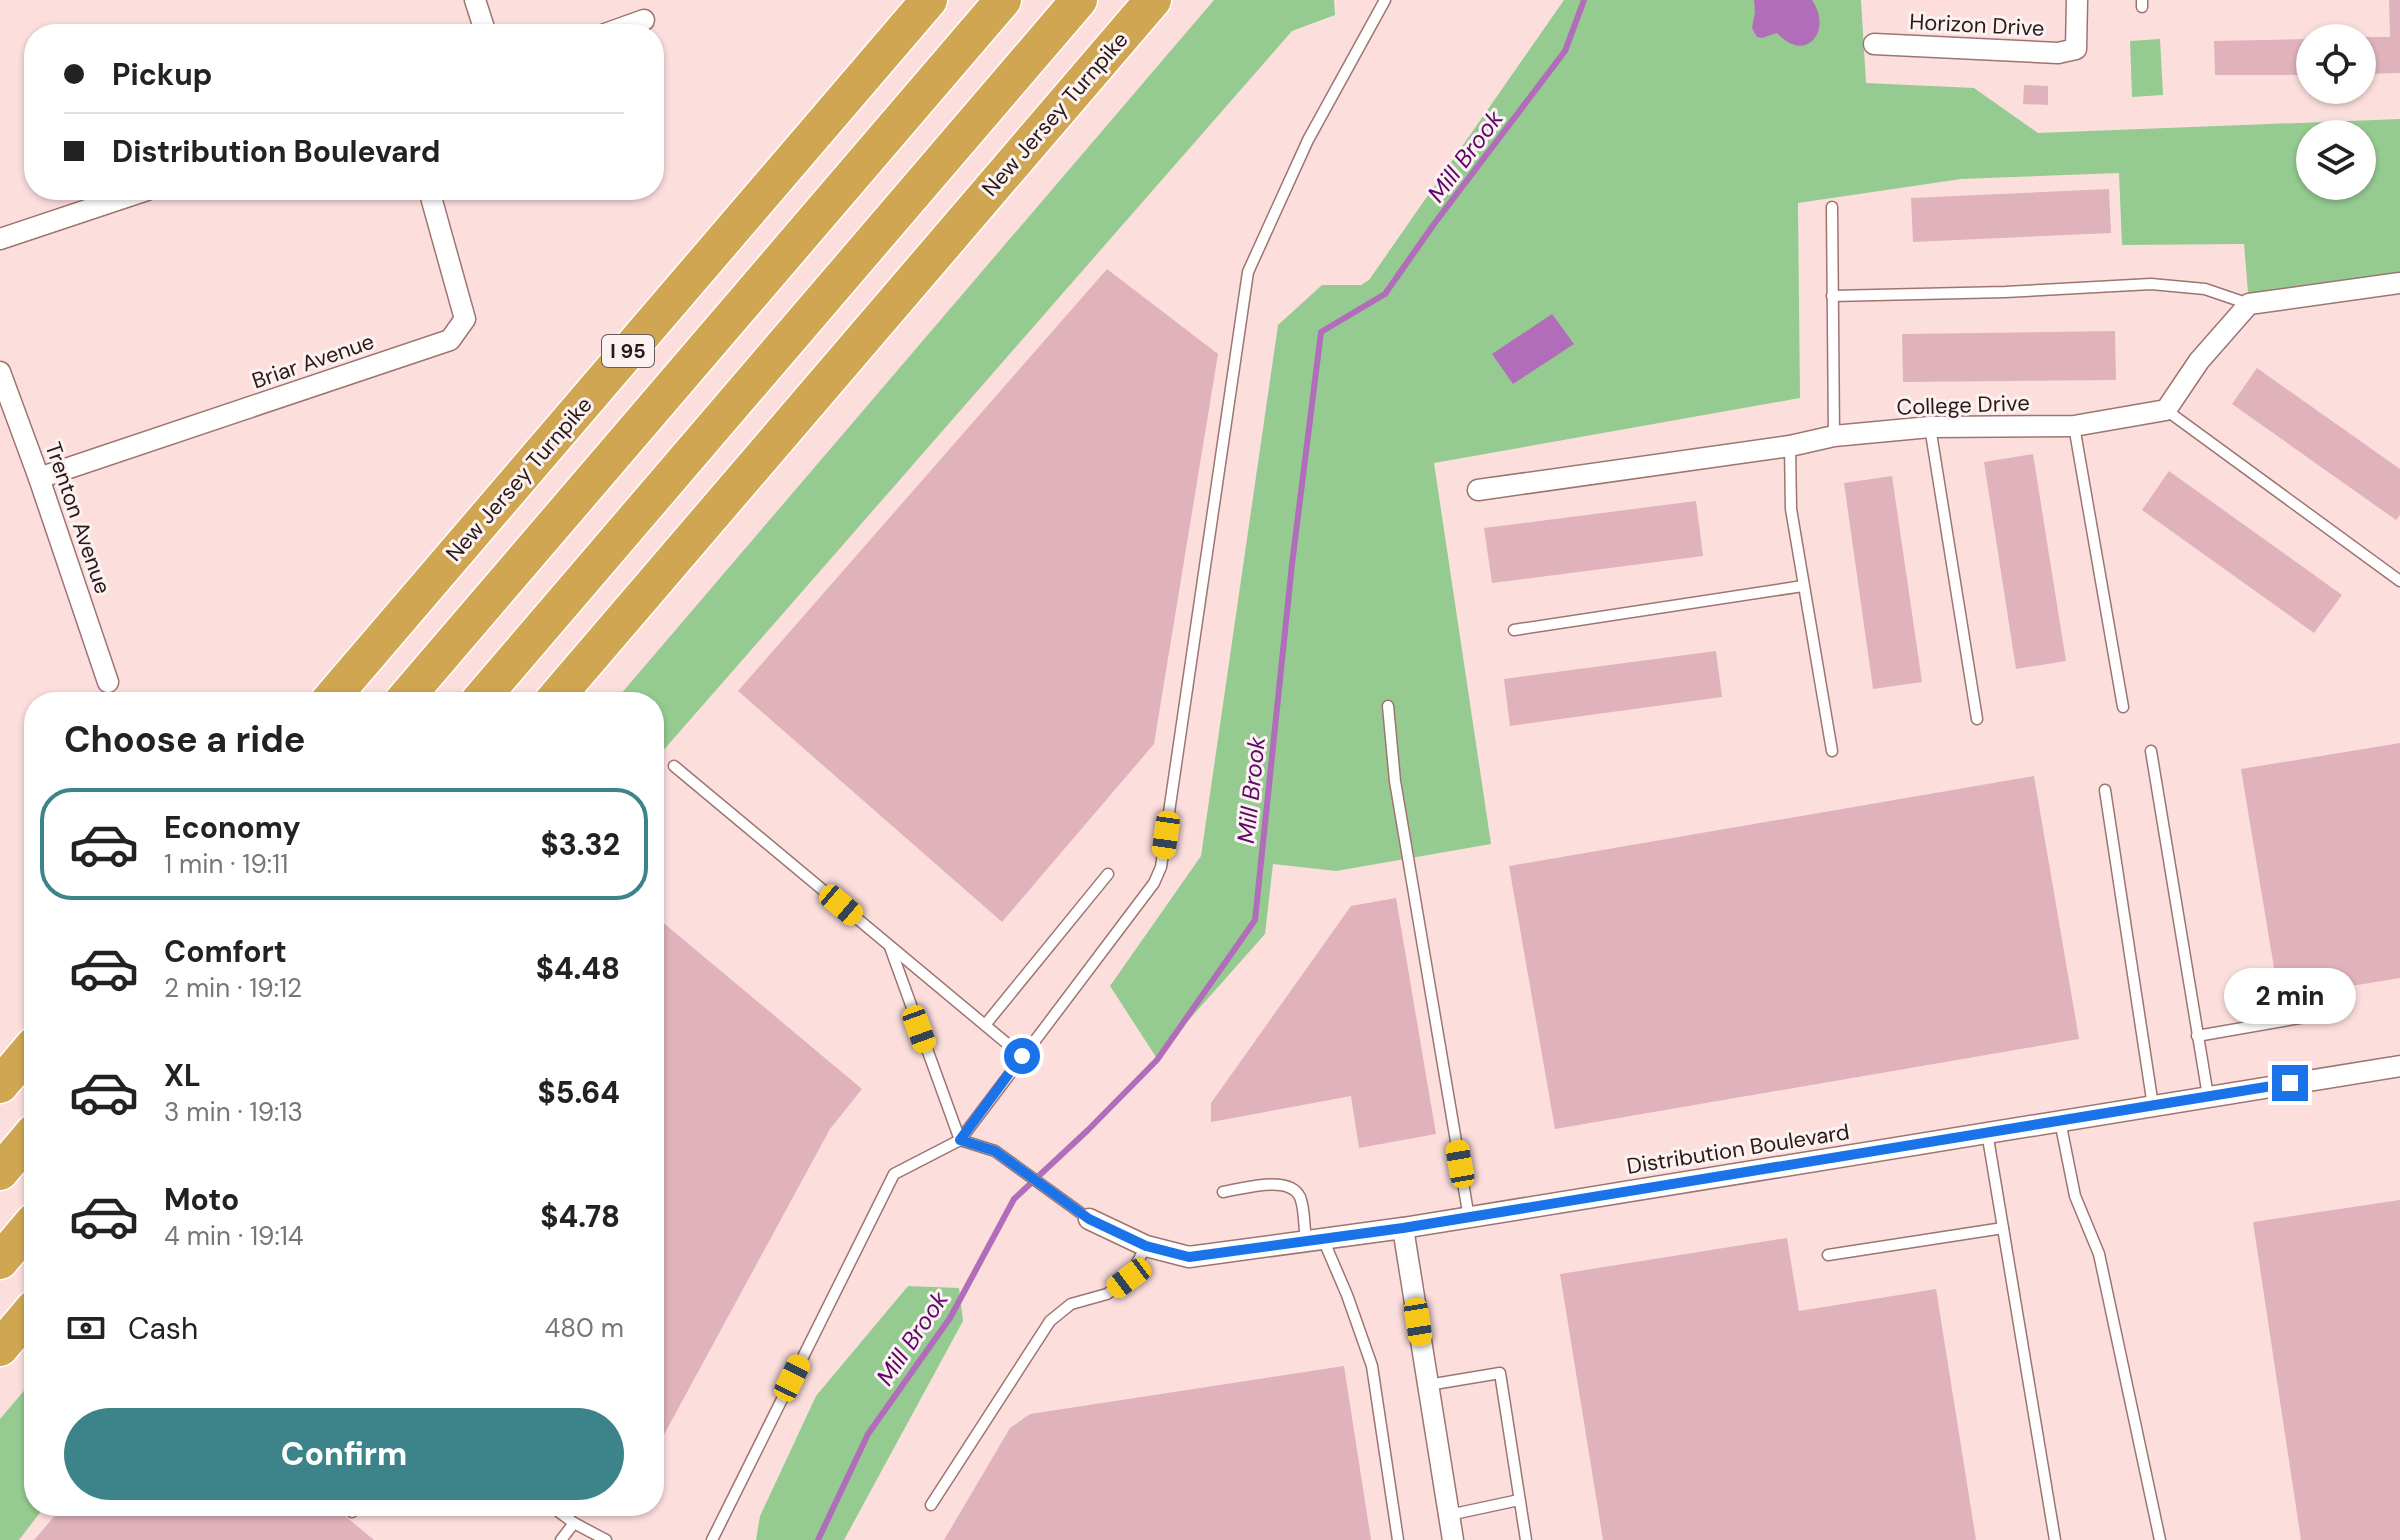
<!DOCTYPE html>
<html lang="en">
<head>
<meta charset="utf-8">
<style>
	:root { --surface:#fff; --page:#f2f2f2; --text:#222; --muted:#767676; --line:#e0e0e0; --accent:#3c848a }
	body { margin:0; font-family:"DM Sans",sans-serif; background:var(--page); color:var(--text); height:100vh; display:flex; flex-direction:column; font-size:30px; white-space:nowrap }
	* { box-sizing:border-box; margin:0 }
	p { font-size:26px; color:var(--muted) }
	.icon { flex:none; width:44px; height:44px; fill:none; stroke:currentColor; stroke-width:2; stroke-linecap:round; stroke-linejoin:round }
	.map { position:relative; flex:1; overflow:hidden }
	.details { position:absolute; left:24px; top:692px; width:640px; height:824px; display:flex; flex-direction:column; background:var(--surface); border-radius:32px; box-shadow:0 2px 6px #0004 }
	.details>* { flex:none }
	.guide { position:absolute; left:24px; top:24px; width:640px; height:176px; border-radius:32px; box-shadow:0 2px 6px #0004; display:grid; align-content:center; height:176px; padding:0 40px; background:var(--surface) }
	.fabs { position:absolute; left:2296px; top:24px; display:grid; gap:16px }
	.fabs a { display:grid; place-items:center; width:80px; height:80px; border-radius:50%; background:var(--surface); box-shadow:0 2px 6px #0004; font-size:40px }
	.end { position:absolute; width:36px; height:36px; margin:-18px; border:10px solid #1a73e8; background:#fff; box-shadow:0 0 0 4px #fff }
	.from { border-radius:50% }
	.bubble { position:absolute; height:56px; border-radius:28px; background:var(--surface); box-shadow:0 2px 6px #0004; font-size:26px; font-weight:800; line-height:56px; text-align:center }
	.car { position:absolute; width:24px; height:48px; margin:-24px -12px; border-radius:10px; box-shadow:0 0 6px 2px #0007; background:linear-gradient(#f5c518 24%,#345 0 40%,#f5c518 0 76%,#345 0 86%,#f5c518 0) }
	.guide b { display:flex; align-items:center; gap:28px; height:76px; font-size:30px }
	.guide b+b { border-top:2px solid var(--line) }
	.guide i { width:20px; height:20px; background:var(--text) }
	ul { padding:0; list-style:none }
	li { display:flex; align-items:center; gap:24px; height:112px; margin:0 16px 12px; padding:0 24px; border:4px solid transparent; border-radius:32px }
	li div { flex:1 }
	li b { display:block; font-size:30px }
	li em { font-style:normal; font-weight:800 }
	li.on { border-color:var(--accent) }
	li>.icon { width:72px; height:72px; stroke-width:1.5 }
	h2 { padding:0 40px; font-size:36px; line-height:96px }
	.pay { display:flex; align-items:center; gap:20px; height:88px; padding:0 40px; font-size:30px }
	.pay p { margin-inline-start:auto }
	.cta { display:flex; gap:16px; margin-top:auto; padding:16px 40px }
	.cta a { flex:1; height:92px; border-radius:48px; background:var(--accent); color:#fff; font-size:32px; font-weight:800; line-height:92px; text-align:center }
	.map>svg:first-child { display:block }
	.green { fill:#95cb91; fill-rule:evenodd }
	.water { fill:#b16db9 }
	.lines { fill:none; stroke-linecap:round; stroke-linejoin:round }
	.stream { stroke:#b16db9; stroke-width:6 }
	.building { fill:#dfb2bc }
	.service-casing { stroke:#9e7471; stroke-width:13 }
	.minor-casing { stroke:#9e7471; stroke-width:23 }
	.motorway-casing { stroke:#fff; stroke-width:39 }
	.service { stroke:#fff; stroke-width:10 }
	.minor { stroke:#fff; stroke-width:20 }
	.motorway { stroke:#d0a653; stroke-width:36 }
	.route { stroke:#1a73e8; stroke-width:10 }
	.labels { text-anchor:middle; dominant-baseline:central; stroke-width:6; stroke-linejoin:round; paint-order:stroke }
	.shield { fill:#fcf2f1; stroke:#685a59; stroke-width:2 }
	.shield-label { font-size:20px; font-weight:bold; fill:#291918 }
	.street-label { font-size:22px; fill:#291918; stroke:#fcf2f1 }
	.water-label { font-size:24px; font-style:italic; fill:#61066c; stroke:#fcf2f1 }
</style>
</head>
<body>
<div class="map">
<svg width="2400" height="1540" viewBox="0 0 2400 1540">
	<rect width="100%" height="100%" fill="#fcdfdd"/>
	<g class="green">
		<polygon points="1214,0 1334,0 1335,15 1292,31 654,761 654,702 614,702"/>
		<path d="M1564,0H1861L1866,83L1974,88L2038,133L2400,119V286L2249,304L2244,244L2122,245L2119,173L1961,179L1798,203L1800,398L1434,463L1491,844L1336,871L1273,864L1265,934L1156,1057L1110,986L1201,856L1278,325L1322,285H1361L1369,280ZM2310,134H2362V186H2310Z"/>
		<polygon points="2160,39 2163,95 2132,97 2130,41"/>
		<polygon points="908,1286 959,1288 963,1321 844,1540 756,1540 760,1516 816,1396"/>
		<polygon points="34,1379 34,1506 45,1506 19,1540 0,1540 0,1419"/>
	</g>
	<g class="water">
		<path d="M1754,0H1812C1833,30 1806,65 1777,33L1762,38L1757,37L1752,28L1755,12Z"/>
		<polygon points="1552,314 1574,344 1513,384 1492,354"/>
	</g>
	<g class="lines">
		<polyline class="stream" points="818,1540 868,1434 950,1318 1014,1199 1088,1130 1157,1060 1255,920 1292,564 1321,332 1385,294 1434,224 1565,51 1584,0"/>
	</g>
	<g class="building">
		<polygon points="2389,0 2400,0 2400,73 2362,74 2362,37 2390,37"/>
		<polygon points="2310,39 2310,75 2215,75 2214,41"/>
		<polygon points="2024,85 2048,86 2048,105 2023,104"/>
		<polygon points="2109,189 2111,233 1913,242 1911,198"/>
		<polygon points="1107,269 1218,354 1154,744 1002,922 738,691"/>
		<polygon points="2115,331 2116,380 1903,382 1902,334"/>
		<polygon points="2257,368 2400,469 2400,515 2396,520 2232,404"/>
		<polygon points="2033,454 2066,661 2016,669 1984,462"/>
		<polygon points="2169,471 2342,595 2314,633 2142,510"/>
		<polygon points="1892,476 1922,682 1873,689 1844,483"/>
		<polygon points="1696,501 1703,556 1492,583 1484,528"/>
		<polygon points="1716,651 1722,697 1510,726 1504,679"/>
		<polygon points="2400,743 2400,978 2279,998 2241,769"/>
		<polygon points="2034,776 2079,1039 1555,1129 1509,866"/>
		<polygon points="1396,898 1436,1134 1359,1148 1351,1096 1211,1122 1211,1103 1351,906"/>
		<polygon points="654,915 862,1089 830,1129 654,1453"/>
		<polygon points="2400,1200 2400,1540 2301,1540 2253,1222"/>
		<polygon points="1787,1238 1799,1311 1936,1289 1976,1540 1603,1540 1560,1274"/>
		<polygon points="1344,1366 1371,1540 944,1540 1010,1428 1030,1414"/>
		<polygon points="63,1506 333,1506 374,1540 34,1540"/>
	</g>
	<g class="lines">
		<defs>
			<g id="service">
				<polyline points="2142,0 2142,7"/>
				<polyline points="1832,207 1834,436"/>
				<polyline points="1832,296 2005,292 2151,284 2205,289 2249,304"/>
				<polyline points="2166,410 2400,581"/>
				<polyline points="2074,426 2123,707"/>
				<polyline points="1930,427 1977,719"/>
				<polyline points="1790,446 1791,509 1832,751"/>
				<polyline points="1514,630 1803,586"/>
				<polyline points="1388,706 1395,781 1469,1218"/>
				<polyline points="2151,751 2208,1096"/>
				<polyline points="674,766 1022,1056"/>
				<polyline points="2105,790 2153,1106"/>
				<polyline points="890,947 960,1140"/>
				<polyline points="985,1025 1108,874"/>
				<polyline points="2197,1036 2340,1011"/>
				<polyline points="2060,1121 2075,1196 2099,1254 2160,1540"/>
				<polyline points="1987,1132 2055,1540"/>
				<polyline points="960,1140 1154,883 1161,867 1248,272 1308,140 1385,0"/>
				<path d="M1223,1192C1242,1189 1289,1174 1300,1197C1305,1209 1304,1229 1306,1241"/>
				<polyline points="1323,1239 1347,1295 1372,1366 1398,1540"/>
				<polyline points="1828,1255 2003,1228"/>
				<polyline points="1428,1385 1500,1373 1526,1540"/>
				<polyline points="931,1505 1050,1321 1071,1304 1107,1294 1129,1278 1146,1246"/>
				<polyline points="551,1506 574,1523 606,1540"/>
				<polyline points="352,1512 357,1506"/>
				<polyline points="1449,1515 1519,1500"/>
				<polyline points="561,1540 574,1523"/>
				<polyline points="712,1540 894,1174 960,1140 995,1151 1089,1219"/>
			</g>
			<g id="minor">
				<polyline points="475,0 486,34"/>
				<polyline points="605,34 644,20"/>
				<polyline points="1874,44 2058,53 2076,49 2077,0"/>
				<polyline points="0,239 147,190"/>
				<polyline points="0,372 39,478 108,682"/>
				<polyline points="39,478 450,340 465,319 429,190"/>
				<polyline points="1478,490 1790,446 1834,436 1930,427 2074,426 2166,410 2199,361 2249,304 2400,283"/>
				<polyline points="1089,1219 1146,1246 1189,1257 1403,1228 2400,1066"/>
				<polyline points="1403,1228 1453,1540"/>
			</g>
			<g id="motorway">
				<polyline points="328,702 929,0"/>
				<polyline points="402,702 1003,0"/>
				<polyline points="478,702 1079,0"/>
				<polyline points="552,702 1153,0"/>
				<polyline points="0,1085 34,1045"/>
				<polyline points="0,1172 34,1132"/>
				<polyline points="0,1261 34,1221"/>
				<polyline points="0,1348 34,1308"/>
			</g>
		</defs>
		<use href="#service" class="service-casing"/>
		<use href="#minor" class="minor-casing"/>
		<use href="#motorway" class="motorway-casing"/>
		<use href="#service" class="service"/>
		<use href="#minor" class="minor"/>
		<use href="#motorway" class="motorway"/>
	</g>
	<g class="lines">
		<polyline class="route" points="1022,1056 960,1140 995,1151 1089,1219 1146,1246 1189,1257 1403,1228 2290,1083"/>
	</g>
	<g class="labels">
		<rect class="shield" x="602" y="335" width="52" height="32" rx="6"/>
		<g class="shield-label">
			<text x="628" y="351">I 95</text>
		</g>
		<g class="street-label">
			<text transform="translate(1977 25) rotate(3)">Horizon Drive</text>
			<text transform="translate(1055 114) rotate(-49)">New Jersey Turnpike</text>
			<text transform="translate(313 361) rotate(-19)">Briar Avenue</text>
			<text transform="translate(1963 405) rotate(-2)">College Drive</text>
			<text transform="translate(519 479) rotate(-49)">New Jersey Turnpike</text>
			<text transform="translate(78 518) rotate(71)">Trenton Avenue</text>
			<text transform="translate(1738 1149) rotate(-9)">Distribution Boulevard</text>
		</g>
		<g class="water-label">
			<text transform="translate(1465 156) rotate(-53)">Mill Brook</text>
			<text transform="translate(1251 790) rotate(-84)">Mill Brook</text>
			<text transform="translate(912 1338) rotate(-56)">Mill Brook</text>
		</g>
	</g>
</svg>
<div class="fabs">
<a><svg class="icon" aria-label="locate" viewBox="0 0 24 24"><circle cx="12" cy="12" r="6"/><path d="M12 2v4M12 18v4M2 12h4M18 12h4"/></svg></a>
<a><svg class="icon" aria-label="layers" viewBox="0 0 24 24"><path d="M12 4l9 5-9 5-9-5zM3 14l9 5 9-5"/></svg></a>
</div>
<i class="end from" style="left:1022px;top:1056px"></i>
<i class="end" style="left:2290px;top:1083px"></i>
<div class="bubble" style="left:2224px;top:968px;width:132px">2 min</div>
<i class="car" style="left:1166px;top:835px;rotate:188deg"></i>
<i class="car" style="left:841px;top:905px;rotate:130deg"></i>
<i class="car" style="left:919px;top:1029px;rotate:160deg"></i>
<i class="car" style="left:1460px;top:1164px;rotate:350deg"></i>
<i class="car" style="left:1129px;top:1278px;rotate:233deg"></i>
<i class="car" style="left:1418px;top:1322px;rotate:171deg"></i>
<i class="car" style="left:792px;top:1378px;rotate:26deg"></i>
<div class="guide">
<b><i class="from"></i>Pickup</b>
<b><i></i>Distribution Boulevard</b>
</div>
<section class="details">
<h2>Choose a ride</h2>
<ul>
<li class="on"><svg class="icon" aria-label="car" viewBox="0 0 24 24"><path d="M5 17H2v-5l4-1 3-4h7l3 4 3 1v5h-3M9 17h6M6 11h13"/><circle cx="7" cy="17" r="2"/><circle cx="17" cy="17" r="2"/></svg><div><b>Economy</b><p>1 min · 19:11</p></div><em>$3.32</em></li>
<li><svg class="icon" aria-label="car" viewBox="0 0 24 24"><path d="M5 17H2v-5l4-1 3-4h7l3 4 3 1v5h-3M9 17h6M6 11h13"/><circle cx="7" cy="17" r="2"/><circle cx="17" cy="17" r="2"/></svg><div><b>Comfort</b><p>2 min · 19:12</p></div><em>$4.48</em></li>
<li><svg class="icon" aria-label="car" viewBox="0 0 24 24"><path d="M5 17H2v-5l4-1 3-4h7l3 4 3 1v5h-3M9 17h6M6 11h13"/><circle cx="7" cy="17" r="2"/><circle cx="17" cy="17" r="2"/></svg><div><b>XL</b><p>3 min · 19:13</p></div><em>$5.64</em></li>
<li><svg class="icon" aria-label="car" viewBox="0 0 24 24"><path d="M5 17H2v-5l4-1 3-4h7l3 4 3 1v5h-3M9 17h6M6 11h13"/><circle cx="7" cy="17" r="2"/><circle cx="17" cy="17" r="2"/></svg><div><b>Moto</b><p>4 min · 19:14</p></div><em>$4.78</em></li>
</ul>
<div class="pay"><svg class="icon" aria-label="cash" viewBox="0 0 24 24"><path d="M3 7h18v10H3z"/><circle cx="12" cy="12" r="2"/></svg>Cash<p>480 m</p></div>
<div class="cta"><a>Confirm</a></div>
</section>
</div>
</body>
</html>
